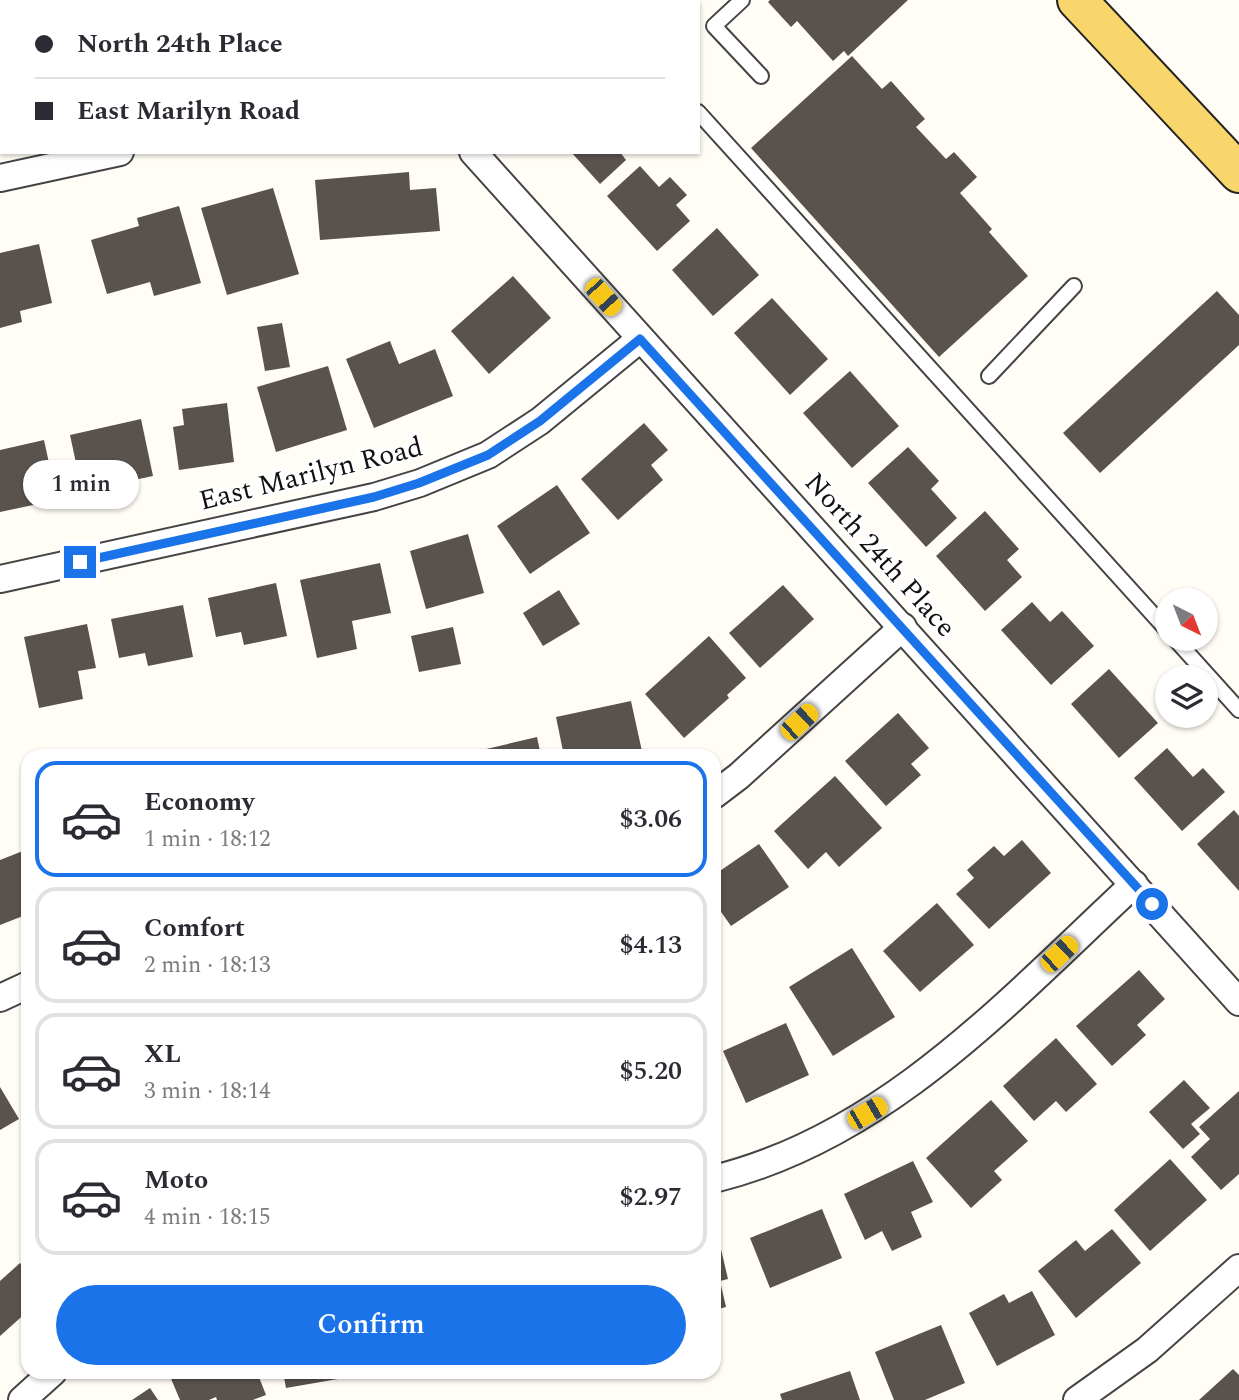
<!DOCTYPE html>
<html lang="en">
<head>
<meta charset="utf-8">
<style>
	:root { --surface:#fff; --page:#f2f2f3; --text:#2b2b33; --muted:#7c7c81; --line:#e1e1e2; --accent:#1a73e8 }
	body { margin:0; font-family:Spectral,serif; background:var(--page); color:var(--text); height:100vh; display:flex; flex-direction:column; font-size:26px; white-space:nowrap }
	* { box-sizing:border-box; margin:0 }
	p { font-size:23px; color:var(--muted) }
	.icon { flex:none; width:38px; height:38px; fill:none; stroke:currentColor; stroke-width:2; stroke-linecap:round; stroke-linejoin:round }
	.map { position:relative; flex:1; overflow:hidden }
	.side { position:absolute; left:21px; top:749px; width:700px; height:630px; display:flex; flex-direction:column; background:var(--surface); border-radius:21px; box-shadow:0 2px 5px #0004 }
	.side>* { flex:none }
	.guide { position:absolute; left:0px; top:0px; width:700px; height:154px; box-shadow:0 2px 5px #0004; display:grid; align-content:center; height:154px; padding:0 35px; background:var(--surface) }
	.needle { width:46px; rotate:138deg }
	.fabs { position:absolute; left:1155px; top:588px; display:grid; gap:14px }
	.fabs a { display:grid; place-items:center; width:63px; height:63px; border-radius:50%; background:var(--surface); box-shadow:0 2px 5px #0004; font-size:35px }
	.end { position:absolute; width:32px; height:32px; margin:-16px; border:9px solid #1a73e8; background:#fff; box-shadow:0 0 0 4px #fff }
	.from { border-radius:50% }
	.bubble { position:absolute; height:49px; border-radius:24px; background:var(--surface); box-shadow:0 2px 5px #0004; font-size:23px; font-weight:600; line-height:49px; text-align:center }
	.car { position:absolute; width:21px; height:42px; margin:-21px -10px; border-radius:9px; box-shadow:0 0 5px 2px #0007; background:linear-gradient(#f5c518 24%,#345 0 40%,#f5c518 0 76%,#345 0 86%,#f5c518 0) }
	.guide b { display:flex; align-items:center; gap:24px; height:66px; font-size:26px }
	.guide b+b { border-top:2px solid var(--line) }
	.guide i { width:18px; height:18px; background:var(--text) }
	ul { padding:12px 0 0; list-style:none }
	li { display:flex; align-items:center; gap:21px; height:116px; margin:0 14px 10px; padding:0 21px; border:4px solid var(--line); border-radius:21px }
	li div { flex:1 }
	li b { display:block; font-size:26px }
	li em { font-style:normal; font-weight:600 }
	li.active { border-color:var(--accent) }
	li>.icon { width:63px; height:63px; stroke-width:1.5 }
	.primary-button { display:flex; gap:14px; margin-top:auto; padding:14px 35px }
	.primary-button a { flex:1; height:80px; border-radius:42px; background:var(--accent); color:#fff; font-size:28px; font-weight:600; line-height:80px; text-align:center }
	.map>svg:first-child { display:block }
	.building { fill:#5a524d }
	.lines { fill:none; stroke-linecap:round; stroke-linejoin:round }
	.lane-casing { stroke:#444; stroke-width:18 }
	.street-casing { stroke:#444; stroke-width:30 }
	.primary-casing { stroke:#222; stroke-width:42 }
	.lane { stroke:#fff; stroke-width:14 }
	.street { stroke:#fff; stroke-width:26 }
	.primary { stroke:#f9d66b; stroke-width:38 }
	.route { stroke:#1a73e8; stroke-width:9 }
	.labels { text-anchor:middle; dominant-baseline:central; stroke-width:7; stroke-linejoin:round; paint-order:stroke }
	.street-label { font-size:28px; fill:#111; stroke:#fff }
</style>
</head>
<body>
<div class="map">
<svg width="1239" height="1400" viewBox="0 0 1239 1400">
	<rect width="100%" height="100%" fill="#fffdf5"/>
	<g class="building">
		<polygon points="770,0 908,0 848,56 844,51 833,61 797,21 791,27 768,2"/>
		<polygon points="852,56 882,89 891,81 925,119 916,127 946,159 954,152 977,177 960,193 992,229 989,232 1028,276 939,357 751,148"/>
		<polygon points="571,152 620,152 626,160 600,184"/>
		<polygon points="640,166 659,187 670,177 687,195 676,205 690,221 657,251 607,196"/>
		<polygon points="409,172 410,190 436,188 440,231 320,240 315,180"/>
		<polygon points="273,188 299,274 227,295 201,208"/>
		<polygon points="179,206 201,283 154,296 150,282 107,294 91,240 139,226 137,218"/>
		<polygon points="717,228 759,275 713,316 672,270"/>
		<polygon points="39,244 52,303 20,311 22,322 0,328 0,253"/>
		<polygon points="513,276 551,318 489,374 451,331"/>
		<polygon points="1217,291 1239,315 1239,345 1100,473 1063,433"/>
		<polygon points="772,298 828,359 790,395 734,333"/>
		<polygon points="282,323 290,367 265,371 257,327"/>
		<polygon points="390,341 399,364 435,349 453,396 374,428 346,359"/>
		<polygon points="328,366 347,430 276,452 257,387"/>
		<polygon points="850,371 899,426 852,468 803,413"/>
		<polygon points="227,403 234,462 179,470 173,427 184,425 182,409"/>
		<polygon points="141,419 153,476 82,491 70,435"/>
		<polygon points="644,423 668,450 651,465 663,480 618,520 581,479"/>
		<polygon points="44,440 57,500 0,512 0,450"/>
		<polygon points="908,447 939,481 931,489 957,518 926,547 868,483"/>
		<polygon points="557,485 590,533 530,574 497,526"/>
		<polygon points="985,511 1019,549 1007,560 1022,577 985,611 936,556"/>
		<polygon points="468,534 484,593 426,609 410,551"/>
		<polygon points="380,563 391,613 352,621 357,649 317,658 300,580"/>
		<polygon points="276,583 287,636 244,645 241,632 216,637 208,598"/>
		<polygon points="783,585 814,619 760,668 729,633"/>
		<polygon points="559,590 580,624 543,646 523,613"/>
		<polygon points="1032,602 1050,622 1062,611 1094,646 1051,685 1001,630"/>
		<polygon points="183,605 193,657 148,666 145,653 119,658 111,619"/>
		<polygon points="87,624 96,668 78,671 83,699 39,708 24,637"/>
		<polygon points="453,627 461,664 419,672 411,636"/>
		<polygon points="709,636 746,678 727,695 729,698 684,738 645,694"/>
		<polygon points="1109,669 1158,723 1119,758 1071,704"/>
		<polygon points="631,701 643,756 564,756 556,717"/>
		<polygon points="898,713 929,748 911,764 921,775 886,806 845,761"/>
		<polygon points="537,737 541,756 483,756 482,750"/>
		<polygon points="1167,748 1193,777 1203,768 1225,792 1182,831 1134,778"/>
		<polygon points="835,776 882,828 839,867 826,852 808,869 774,831"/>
		<polygon points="1234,810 1239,816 1239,891 1197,844"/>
		<polygon points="1022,840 1051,873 989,929 956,894 974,878 967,870 994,846 1004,856"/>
		<polygon points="759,844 789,887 731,926 714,902 714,875"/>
		<polygon points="28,849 28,914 0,925 0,860"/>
		<polygon points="937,903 974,945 920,992 883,951"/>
		<polygon points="852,948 895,1017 833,1056 789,987"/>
		<polygon points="1139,970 1165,999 1137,1025 1146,1035 1112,1066 1076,1026"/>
		<polygon points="786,1023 809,1075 746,1103 723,1051"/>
		<polygon points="1056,1038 1097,1084 1066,1112 1056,1101 1034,1121 1003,1086"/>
		<polygon points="1184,1080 1210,1108 1191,1124 1200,1134 1183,1149 1149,1112"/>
		<polygon points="0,1087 19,1119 0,1130"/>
		<polygon points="1239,1091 1239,1174 1221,1190 1191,1157 1210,1139 1199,1127"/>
		<polygon points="991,1100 1028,1141 994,1171 1002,1180 971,1208 926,1158"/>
		<polygon points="1170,1159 1207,1200 1150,1251 1114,1210"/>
		<polygon points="913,1161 933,1202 911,1212 922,1237 892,1251 882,1231 865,1240 844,1194"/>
		<polygon points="822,1209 842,1258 770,1288 750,1238"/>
		<polygon points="1112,1229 1141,1263 1076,1318 1038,1271 1076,1240 1085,1251"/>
		<polygon points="720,1245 728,1279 720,1281 726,1307 714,1310 714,1247"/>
		<polygon points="20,1263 28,1272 28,1311 0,1336 0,1281"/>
		<polygon points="1032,1291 1055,1335 997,1366 969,1313 1004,1294 1009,1303"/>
		<polygon points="941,1325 965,1383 925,1400 894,1400 875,1352"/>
		<polygon points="1233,1369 1239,1375 1239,1400 1199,1400"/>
		<polygon points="850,1371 860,1400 782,1400 780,1394"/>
		<polygon points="174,1372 257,1372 266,1395 253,1400 217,1400 216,1397 209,1400 180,1400 169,1374"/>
		<polygon points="283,1372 355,1372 355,1376 286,1388"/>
		<polygon points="150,1388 158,1400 132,1400"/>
	</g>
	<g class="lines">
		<defs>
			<g id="lane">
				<polyline points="597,0 599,2"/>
				<polyline points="742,0 714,26 761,76"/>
				<polyline points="698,112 1167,630"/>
				<polyline points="989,376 1074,286"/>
				<polyline points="1175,639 1239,710"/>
			</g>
			<g id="street">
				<polyline points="333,0 334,2"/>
				<polyline points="427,2 429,0"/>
				<polyline points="473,152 1239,1002"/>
				<polyline points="0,178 120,152"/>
				<polyline points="0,579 374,497 420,483 488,455 540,421 640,339"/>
				<polyline points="714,795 739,776 903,627"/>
				<polyline points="0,998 28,985"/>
				<path d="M714,1179C886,1137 1009,1000 1134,884"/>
				<polyline points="22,1400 53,1372"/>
				<polyline points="1077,1400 1147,1350 1239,1268"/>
			</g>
			<polyline id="primary" points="1077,0 1239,173"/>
		</defs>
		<use href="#lane" class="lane-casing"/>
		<use href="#street" class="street-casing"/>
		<use href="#primary" class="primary-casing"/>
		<use href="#lane" class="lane"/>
		<use href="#street" class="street"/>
		<use href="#primary" class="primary"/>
	</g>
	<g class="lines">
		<polyline class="route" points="80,562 374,497 419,483 488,455 540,421 640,339 1152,904"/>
	</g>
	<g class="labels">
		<g class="street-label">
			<text transform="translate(311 474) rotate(-14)">East Marilyn Road</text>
			<text transform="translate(880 555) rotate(48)">North 24th Place</text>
		</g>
	</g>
</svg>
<div class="fabs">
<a><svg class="needle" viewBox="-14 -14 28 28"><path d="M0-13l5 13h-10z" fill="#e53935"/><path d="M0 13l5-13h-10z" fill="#7c7c81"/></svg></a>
<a><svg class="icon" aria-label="layers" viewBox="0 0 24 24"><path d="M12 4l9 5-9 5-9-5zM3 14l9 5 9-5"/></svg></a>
</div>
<i class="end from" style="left:1152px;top:904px"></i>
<i class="end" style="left:80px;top:562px"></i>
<div class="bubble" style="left:23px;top:460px;width:116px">1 min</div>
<i class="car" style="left:603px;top:297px;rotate:138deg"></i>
<i class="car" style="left:799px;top:722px;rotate:47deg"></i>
<i class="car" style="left:1059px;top:954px;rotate:47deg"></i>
<i class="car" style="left:867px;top:1113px;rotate:60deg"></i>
<div class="guide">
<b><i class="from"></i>North 24th Place</b>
<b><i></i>East Marilyn Road</b>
</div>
<section class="side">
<ul>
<li class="active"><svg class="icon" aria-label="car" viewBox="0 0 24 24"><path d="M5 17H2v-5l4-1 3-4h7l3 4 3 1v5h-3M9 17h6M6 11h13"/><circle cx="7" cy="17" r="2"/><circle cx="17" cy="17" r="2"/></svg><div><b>Economy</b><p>1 min · 18:12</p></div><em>$3.06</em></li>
<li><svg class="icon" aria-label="car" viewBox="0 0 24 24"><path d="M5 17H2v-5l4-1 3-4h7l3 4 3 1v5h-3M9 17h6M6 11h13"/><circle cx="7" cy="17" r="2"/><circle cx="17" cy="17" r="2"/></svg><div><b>Comfort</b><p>2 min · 18:13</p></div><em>$4.13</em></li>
<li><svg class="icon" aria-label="car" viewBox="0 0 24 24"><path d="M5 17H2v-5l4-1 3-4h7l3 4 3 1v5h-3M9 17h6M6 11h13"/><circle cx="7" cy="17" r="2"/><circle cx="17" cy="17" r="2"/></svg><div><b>XL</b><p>3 min · 18:14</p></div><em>$5.20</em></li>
<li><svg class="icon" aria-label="car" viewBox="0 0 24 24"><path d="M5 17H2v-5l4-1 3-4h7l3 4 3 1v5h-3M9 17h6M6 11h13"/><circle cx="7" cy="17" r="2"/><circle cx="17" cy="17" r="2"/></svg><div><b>Moto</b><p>4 min · 18:15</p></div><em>$2.97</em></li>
</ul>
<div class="primary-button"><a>Confirm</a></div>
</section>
</div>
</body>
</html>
